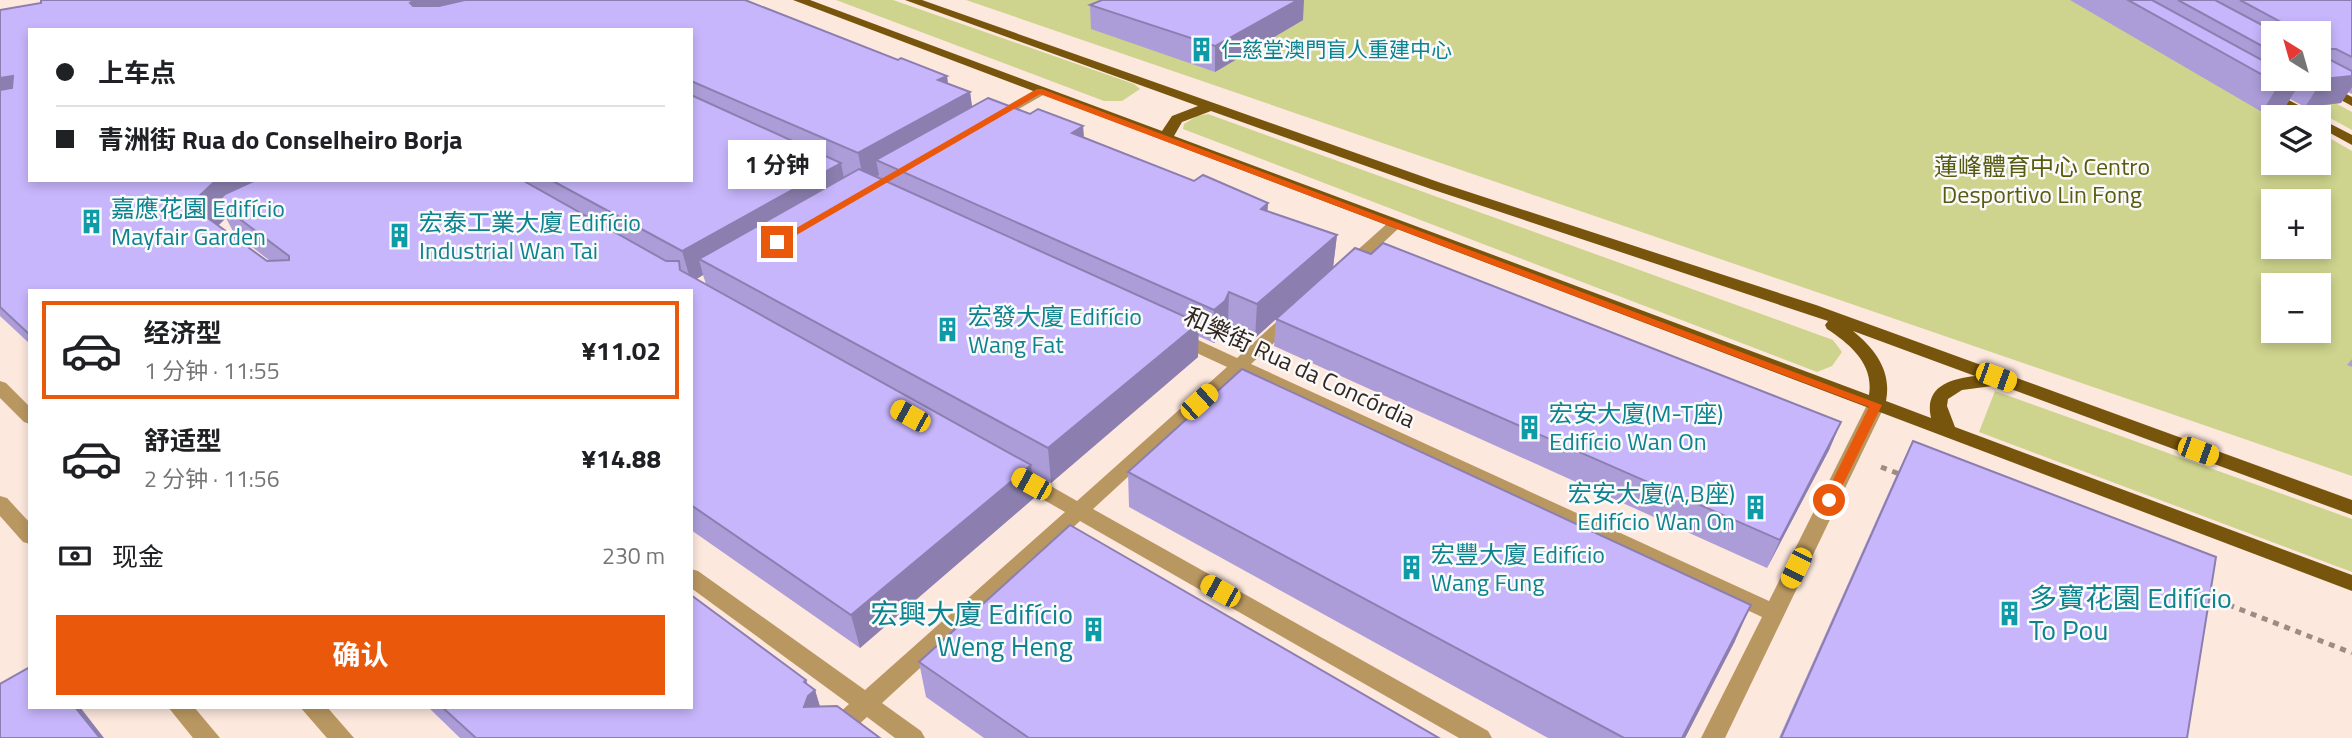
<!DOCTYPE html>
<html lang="zh">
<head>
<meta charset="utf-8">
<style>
	:root { --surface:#fff; --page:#f2f2f2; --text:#202124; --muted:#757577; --line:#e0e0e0; --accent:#ea580c }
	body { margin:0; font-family:"Titillium Web","Noto Sans SC",sans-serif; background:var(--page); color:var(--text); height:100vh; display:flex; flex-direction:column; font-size:26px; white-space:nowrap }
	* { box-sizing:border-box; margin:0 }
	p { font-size:23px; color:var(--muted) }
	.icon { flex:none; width:38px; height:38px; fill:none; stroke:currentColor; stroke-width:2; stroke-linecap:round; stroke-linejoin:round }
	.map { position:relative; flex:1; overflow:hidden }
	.sheet { position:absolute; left:28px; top:289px; width:665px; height:420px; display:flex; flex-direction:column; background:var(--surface); border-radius:0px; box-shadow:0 4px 10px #0003 }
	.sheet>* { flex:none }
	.guide { position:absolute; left:28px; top:28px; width:665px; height:154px; border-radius:0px; box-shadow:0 4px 10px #0003; display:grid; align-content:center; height:154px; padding:0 28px; background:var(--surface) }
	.needle { width:46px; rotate:323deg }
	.fabs { position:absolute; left:2261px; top:21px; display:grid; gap:14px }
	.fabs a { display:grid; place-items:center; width:70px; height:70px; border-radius:0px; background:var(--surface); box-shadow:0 4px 10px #0003; font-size:35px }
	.end { position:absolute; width:32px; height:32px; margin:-16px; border:9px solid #ea580c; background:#fff; box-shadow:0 0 0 4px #fff }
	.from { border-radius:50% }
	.bubble { position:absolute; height:49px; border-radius:0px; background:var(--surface); box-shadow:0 4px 10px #0003; font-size:23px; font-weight:700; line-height:49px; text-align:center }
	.car { position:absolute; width:21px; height:42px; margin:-21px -10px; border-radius:9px; box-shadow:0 0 5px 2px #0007; background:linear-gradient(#f5c518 24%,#345 0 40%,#f5c518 0 76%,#345 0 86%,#f5c518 0) }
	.guide b { display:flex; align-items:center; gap:24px; height:66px; font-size:26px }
	.guide b+b { border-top:2px solid var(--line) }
	.guide i { width:18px; height:18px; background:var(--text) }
	ul { padding:12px 0 0; list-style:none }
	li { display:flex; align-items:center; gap:21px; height:98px; margin:0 14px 10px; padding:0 14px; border:4px solid transparent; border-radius:0px }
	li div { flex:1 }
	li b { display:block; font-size:26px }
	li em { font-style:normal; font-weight:700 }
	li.on { border-color:var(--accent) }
	li>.icon { width:63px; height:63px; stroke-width:1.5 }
	.pay { display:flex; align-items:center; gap:18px; height:77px; padding:0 28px; font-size:26px }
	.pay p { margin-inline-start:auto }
	.cta { display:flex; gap:14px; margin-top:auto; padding:14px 28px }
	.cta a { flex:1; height:80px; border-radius:0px; background:var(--accent); color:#fff; font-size:28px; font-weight:700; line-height:80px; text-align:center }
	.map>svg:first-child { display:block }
	.green { fill:#ced48d; fill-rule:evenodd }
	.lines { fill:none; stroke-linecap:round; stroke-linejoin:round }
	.path { stroke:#9d8c83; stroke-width:5; stroke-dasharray:6 6; stroke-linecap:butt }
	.minor { fill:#b99761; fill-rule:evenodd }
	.major { fill:#78550c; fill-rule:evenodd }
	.wall { fill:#ac9dd9; fill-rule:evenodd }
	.shaded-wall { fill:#8c7fb0 }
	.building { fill:#c8b6fc; stroke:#8c7fb0; stroke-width:2 }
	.route { fill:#ea580c }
	.labels { text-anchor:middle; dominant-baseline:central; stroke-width:5; stroke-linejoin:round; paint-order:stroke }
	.far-culture-label { font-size:21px; fill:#0d838f; stroke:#fafafa; text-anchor:start }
	.park-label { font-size:24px; fill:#575b11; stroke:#fafafa }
	.culture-label { font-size:24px; fill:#0d838f; stroke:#fafafa; text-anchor:start }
	.street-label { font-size:24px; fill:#332620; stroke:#fafafa }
	.near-culture-label { font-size:28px; fill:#0d838f; stroke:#fafafa; text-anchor:start }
</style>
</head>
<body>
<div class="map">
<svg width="2352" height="738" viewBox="0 0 2352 738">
	<rect width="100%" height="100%" fill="#fde8de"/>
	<g class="green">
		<polygon points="836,0 893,0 1134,84 1140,89 1122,101 1104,101"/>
		<path d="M966,0H2091L2294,117H2273V163H2319V132L2352,151V476ZM2273,201H2319V247H2273ZM2273,285H2319V331H2273Z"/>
		<polygon points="2205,49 2273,79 2291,79 2352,112 2352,130"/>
		<polygon points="1208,114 1833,340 1842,352 1832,366 1817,372 1183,129 1184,124 1197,116"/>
		<polygon points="1995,391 2352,519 2352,572 1979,432"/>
	</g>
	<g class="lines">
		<g class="path">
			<polyline points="1881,467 1902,475"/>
			<polyline points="2206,596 2352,653"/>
		</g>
		<g class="minor">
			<polygon points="1040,87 1045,88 1045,94 996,122 991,123 984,119"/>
			<polygon points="1395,219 1400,221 1403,224 1400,227 1355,269 1343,269 1341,266 1343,263 1390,221"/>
			<polygon points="1292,312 1298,313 1300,317 1298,321 1251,364 1769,601 1867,405 1876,399 1882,401 1885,405 1725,738 1701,738 1762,617 1241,373 1093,509 1488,731 1492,738 1459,738 1080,521 882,703 921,731 925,738 895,738 867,717 844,738 816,738 820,731 849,704 691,588 691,569 698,571 865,690 1065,512 1007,479 1004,474 1007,469 1021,469 1077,501 1227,367 1171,341 1169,337 1171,333 1183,333 1237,358 1286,313"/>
			<polygon points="0,381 6,383 30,407 30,424 24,422 0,398"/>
			<polygon points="0,496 7,498 30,523 30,544 23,542 0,516"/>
			<polygon points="168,707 194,707 220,738 193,738"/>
			<polygon points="300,707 327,707 354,738 327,738"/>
		</g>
		<g class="major">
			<path d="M793,0H810L1162,131L1172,116L1198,106L905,0H922L1441,183L1816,305L2352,500V515L2000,385L1962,390L1948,399L1947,406L1955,427L2352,575V591ZM1211,111L1431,189L1828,321L1825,325L1827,329C1850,344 1874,364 1869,395L1174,136L1182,122ZM1853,331L1975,376C1949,379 1924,387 1931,418L1886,401C1892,371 1875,349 1853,331Z"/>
			<polygon points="2302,79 2317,79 2352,97 2352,106"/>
			<polygon points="2268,89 2315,114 2317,117 2301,117 2263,96 2263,90"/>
			<polygon points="2319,118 2352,135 2352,145 2319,127"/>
		</g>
	</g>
	<g class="wall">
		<path d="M41,0H745L898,60L901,58L947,76L948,84L970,92L972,107L988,98L1030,114L1038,109L1083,126L1084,137L1194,181L1203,175L1268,203L1267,211L1337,235L1333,267L1355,248L1371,254L1383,243L1841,422L1829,450L1767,568L1274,346L1276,319L1284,312L1255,338L1228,325L1224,335L1214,343L1198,336V357L1051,483L1032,473L1034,498L860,648L691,530V290H30V344L0,316V10L41,3ZM30,30H691V180H30ZM226,218L234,233L270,261H267L218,226ZM703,275L706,284L697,279Z"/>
		<path d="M2070,0H2352V94L2348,92L2341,103L2305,107L2290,99L2283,110L2262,112ZM2273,33H2319V79H2273Z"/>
		<polygon points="1090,5 1303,20 1215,72 1091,29"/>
		<polygon points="2352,359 2352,367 2347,365"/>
		<polygon points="1913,441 2187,738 1779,738 1896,476"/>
		<polygon points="1128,472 1735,641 1685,738 1548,738 1129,507"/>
		<polygon points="919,662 1439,738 984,738 926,697"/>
		<polygon points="806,680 808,685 815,690 820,707 880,738 460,738 428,707 691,707"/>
	</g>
	<g class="shaded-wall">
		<polygon points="416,0 549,0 423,27 410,3 413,1"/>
		<polygon points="1298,0 1304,0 1303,20 1215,72 1215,46"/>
		<polygon points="13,76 30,101 0,110 0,78"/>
		<polygon points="947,76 950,103 970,92 974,121 876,160 879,175 864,183 858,153 938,80"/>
		<polygon points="2352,76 2352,87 2341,103 2305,107 2323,79"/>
		<polygon points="2301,82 2283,110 2262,112 2279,84"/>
		<polygon points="1083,126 1085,157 1072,133"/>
		<polygon points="841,163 847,193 699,259 703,275 691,282 682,251"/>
		<polygon points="220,180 307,180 217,202 226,218 211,232 194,201 213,183"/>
		<polygon points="1268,203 1266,236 1261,209"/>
		<polygon points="1337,235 1333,268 1255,338 1257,304"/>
		<polygon points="1229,292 1228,325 1224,335 1214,343 1214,310"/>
		<polygon points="1199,323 1198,357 1051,483 1048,448"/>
		<polygon points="1841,422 1829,450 1767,568 1780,540"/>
		<polygon points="1031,465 1034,498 860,648 851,615"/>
		<polygon points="1751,605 1735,641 1685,738 1682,738"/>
		<polygon points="806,680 810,694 815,690 825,723 804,707 804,682"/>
		<polygon points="75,707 80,707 104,738 100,738"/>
	</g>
	<g class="building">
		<polygon points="41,0 416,0 413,1 410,3 413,6 439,6 465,0 745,0 898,60 901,58 947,76 938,80 970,92 858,153 691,81 691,30 30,30 30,180 220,180 213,183 194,201 201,213 267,261 289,260 289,256 217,202 225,194 256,180 522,180 666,261 679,261 680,270 1031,465 851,615 691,505 691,290 30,290 30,335 0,307 0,90 12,88 13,76 0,78 0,10 41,3"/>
		<polygon points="1102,0 1298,0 1215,46 1090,5"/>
		<polygon points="2128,0 2152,0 2273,66 2273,79 2296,79 2301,82 2279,84"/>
		<polygon points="2178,0 2215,0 2277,33 2273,33 2273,52"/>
		<polygon points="2240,0 2352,0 2352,57 2336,49 2319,49 2319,50 2319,33 2292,33 2292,28"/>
		<polygon points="2319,54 2352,71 2352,76 2323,79 2319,77"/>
		<polygon points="691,95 841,163 682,251 551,180 691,180"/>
		<polygon points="988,98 1030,114 1038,109 1083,126 1072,133 1194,181 1203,175 1268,203 1261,209 1337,235 1257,304 1229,292 1225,301 1214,310 876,160"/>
		<polygon points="859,169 1199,323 1048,448 699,259"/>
		<polygon points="1383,243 1841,422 1780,540 1276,319 1355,248 1371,254"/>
		<polygon points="1242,369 1751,605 1682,738 1624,738 1128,472"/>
		<polygon points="1913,441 2216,557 2187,738 1781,738"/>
		<polygon points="1070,525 1439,738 1029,738 919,662"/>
		<polygon points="691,595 806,680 804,682 815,690 808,696 804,707 837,706 880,738 476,738 442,707 691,707"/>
		<polygon points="30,667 30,707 75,707 100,738 0,738 0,684"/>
	</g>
	<polygon class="route" points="1037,89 1042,89 1882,405 1834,503 1825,503 1823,500 1869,407 1040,94 781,244 772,242"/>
	<defs>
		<symbol id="building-bare" viewBox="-9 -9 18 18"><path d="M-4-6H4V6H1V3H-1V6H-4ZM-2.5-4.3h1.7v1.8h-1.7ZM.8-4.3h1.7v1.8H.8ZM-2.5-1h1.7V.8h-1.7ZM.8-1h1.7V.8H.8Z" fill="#0f9aa8" stroke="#fafafa" stroke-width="2.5" paint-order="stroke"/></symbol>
	</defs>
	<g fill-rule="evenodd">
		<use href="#building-bare" x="1184" y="32" width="35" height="35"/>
		<use href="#building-bare" x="74" y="204" width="35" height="35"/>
		<use href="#building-bare" x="382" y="218" width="35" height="35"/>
		<use href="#building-bare" x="930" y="312" width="35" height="35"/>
		<use href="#building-bare" x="1512" y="410" width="35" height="35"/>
		<use href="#building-bare" x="1738" y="490" width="35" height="35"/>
		<use href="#building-bare" x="1394" y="550" width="35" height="35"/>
		<use href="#building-bare" x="1992" y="596" width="35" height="35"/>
		<use href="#building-bare" x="1076" y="612" width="35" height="35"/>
	</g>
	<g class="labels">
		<g class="far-culture-label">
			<text x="1221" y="49">仁慈堂澳門盲人重建中心</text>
		</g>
		<g class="park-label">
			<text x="2042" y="166">蓮峰體育中心 Centro<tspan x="2042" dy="28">Desportivo Lin Fong</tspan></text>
		</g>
		<g class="culture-label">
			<text x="111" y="208">嘉應花園 Edifício<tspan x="111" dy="28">Mayfair Garden</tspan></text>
			<text x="419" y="222">宏泰工業大廈 Edifício<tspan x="419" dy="28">Industrial Wan Tai</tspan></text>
			<text x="968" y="316">宏發大廈 Edifício<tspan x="968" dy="28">Wang Fat</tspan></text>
			<text x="1549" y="413">宏安大廈(M-T座)<tspan x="1549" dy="28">Edifício Wan On</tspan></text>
			<text x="1735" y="493" text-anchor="end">宏安大廈(A,B座)<tspan x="1735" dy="28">Edifício Wan On</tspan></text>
			<text x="1431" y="554">宏豐大廈 Edifício<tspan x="1431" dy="28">Wang Fung</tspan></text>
		</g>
		<g class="street-label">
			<text transform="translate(1300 367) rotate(25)">和樂街 Rua da Concórdia</text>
		</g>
		<g class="near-culture-label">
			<text x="2029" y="597">多寶花園 Edifício<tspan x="2029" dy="32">To Pou</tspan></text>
			<text x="1073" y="613" text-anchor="end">宏興大廈 Edifício<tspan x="1073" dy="32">Weng Heng</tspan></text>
		</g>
	</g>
</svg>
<div class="fabs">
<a><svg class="needle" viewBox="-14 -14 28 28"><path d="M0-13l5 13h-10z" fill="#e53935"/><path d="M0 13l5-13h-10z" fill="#757577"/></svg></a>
<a><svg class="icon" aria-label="layers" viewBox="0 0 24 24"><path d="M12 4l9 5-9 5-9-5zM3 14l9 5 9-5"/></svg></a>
<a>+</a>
<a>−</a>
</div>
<i class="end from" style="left:1829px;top:500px"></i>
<i class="end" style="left:777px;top:242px"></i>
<div class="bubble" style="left:728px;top:140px;width:98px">1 分钟</div>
<i class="car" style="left:1996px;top:377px;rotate:110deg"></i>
<i class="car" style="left:1199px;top:402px;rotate:48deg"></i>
<i class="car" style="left:910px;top:416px;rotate:299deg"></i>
<i class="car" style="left:2198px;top:451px;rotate:110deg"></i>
<i class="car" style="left:1031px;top:484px;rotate:299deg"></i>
<i class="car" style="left:1796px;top:568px;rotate:206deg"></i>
<i class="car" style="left:1220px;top:591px;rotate:299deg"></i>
<div class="guide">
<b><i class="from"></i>上车点</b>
<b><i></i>青洲街 Rua do Conselheiro Borja</b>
</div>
<section class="sheet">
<ul>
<li class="on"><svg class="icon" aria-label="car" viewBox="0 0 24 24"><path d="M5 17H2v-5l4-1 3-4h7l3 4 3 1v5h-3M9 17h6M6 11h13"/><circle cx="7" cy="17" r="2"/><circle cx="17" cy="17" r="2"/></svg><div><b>经济型</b><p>1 分钟 · 11:55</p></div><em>¥11.02</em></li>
<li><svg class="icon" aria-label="car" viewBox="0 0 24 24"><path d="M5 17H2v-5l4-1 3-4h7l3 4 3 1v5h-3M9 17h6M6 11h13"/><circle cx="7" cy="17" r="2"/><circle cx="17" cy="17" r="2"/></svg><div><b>舒适型</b><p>2 分钟 · 11:56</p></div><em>¥14.88</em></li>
</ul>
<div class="pay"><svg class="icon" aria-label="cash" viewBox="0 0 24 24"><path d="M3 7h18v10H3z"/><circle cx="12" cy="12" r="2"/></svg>现金<p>230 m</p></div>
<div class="cta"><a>确认</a></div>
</section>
</div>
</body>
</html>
